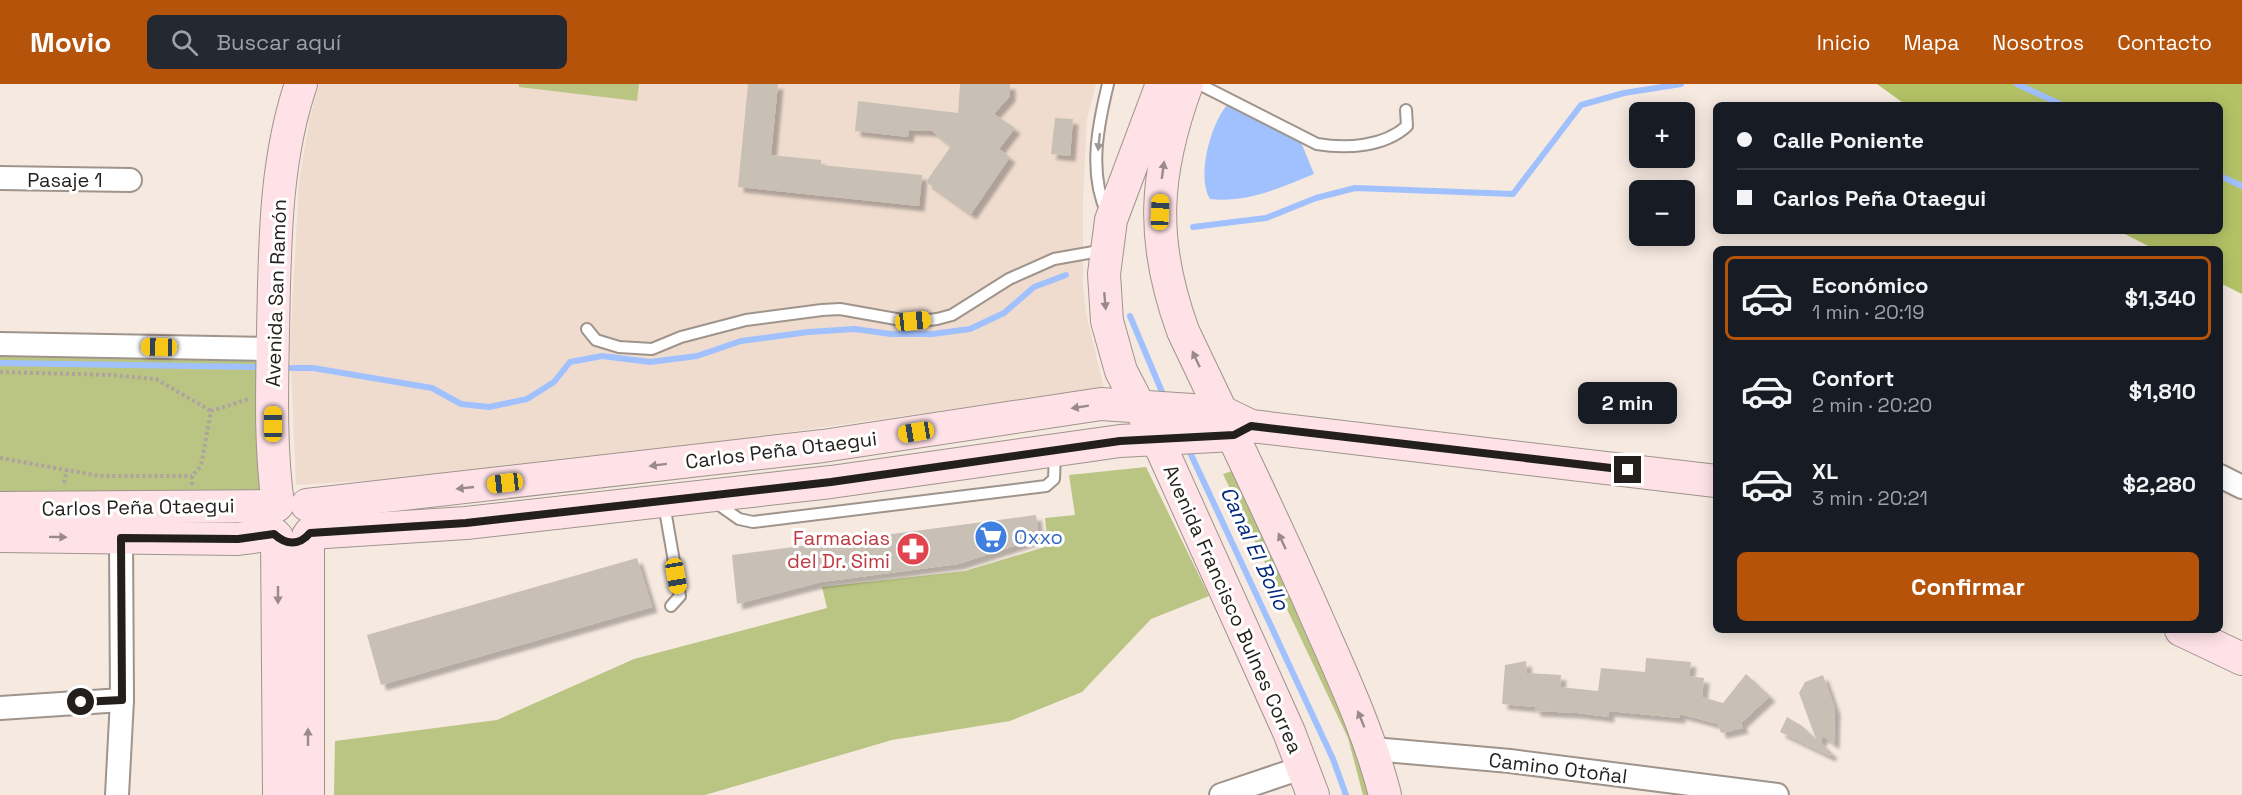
<!DOCTYPE html>
<html lang="es">
<head>
<meta charset="utf-8">
<style>
	:root { --surface:#171b24; --page:#242831; --text:#f1f3f6; --muted:#9ea1a6; --line:#363941; --accent:#b45309 }
	body { margin:0; font-family:"Space Grotesk",sans-serif; background:var(--page); color:var(--text); height:100vh; display:flex; flex-direction:column; font-size:22px; white-space:nowrap }
	* { box-sizing:border-box; margin:0 }
	p { font-size:20px; color:var(--muted) }
	.icon { flex:none; width:33px; height:33px; fill:none; stroke:currentColor; stroke-width:2; stroke-linecap:round; stroke-linejoin:round }
	.map { position:relative; flex:1; overflow:hidden }
	.drawer { position:absolute; left:1713px; top:162px; width:510px; height:387px; display:flex; flex-direction:column; background:var(--surface); border-radius:9px; box-shadow:0 3px 15px #0003 }
	.drawer>* { flex:none }
	.banner { position:absolute; left:1713px; top:18px; width:510px; height:132px; border-radius:9px; box-shadow:0 3px 15px #0003; display:grid; align-content:center; height:132px; padding:0 24px; background:var(--surface) }
	.controls { position:absolute; left:1629px; top:18px; display:grid; gap:12px }
	.controls a { display:grid; place-items:center; width:66px; height:66px; border-radius:9px; background:var(--surface); box-shadow:0 3px 15px #0003; font-size:30px }
	.end { position:absolute; width:27px; height:27px; margin:-14px; border:8px solid #231f1c; background:#fff; box-shadow:0 0 0 3px #fff }
	.from { border-radius:50% }
	.bubble { position:absolute; height:42px; border-radius:9px; background:var(--surface); box-shadow:0 3px 15px #0003; font-size:20px; font-weight:700; line-height:42px; text-align:center }
	.car { position:absolute; width:18px; height:36px; margin:-18px -9px; border-radius:8px; box-shadow:0 0 4px 2px #0007; background:linear-gradient(#f5c518 24%,#345 0 40%,#f5c518 0 76%,#345 0 86%,#f5c518 0) }
	.banner b { display:flex; align-items:center; gap:21px; height:57px; font-size:22px }
	.banner b+b { border-top:2px solid var(--line) }
	.banner i { width:15px; height:15px; background:var(--text) }
	ul { padding:10px 0 0; list-style:none }
	li { display:flex; align-items:center; gap:18px; height:84px; margin:0 12px 9px; padding:0 12px; border:3px solid transparent; border-radius:9px }
	li div { flex:1 }
	li b { display:block; font-size:22px }
	li em { font-style:normal; font-weight:700 }
	li.selected { border-color:var(--accent) }
	li>.icon { width:54px; height:54px; stroke-width:1.5 }
	.cta { display:flex; gap:12px; margin-top:auto; padding:12px 24px }
	.cta a { flex:1; height:69px; border-radius:9px; background:var(--accent); color:#fff; font-size:24px; font-weight:700; line-height:69px; text-align:center }
	header { display:flex; align-items:center; gap:36px; box-sizing:border-box; height:84px; padding:0 30px; background:var(--accent); color:#fff }
	header strong { font-size:28px }
	nav { display:flex; gap:33px; margin-inline-start:auto; font-size:21px }
	.search { width:420px; height:54px; background:var(--page); display:flex; align-items:center; gap:15px; box-sizing:border-box; padding:0 21px; border-radius:9px; color:var(--muted); font-size:22px }
	.map>svg:first-child { display:block }
	.built { fill:#efdccf }
	.green { fill:#bac584 }
	.forest { fill:#b4c266 }
	.water { fill:#a0c1fe }
	.lines { fill:none; stroke-linecap:round; stroke-linejoin:round }
	.stream { stroke:#a0c1fe; stroke-width:6 }
	.building { fill:#c8bfb5; filter:url(#shadow) }
	.lane-casing { stroke:#9f948c; stroke-width:14 }
	.street-casing { stroke:#9f948c; stroke-width:26 }
	.secondary-casing { stroke:#9f948c; stroke-width:34 }
	.path { stroke:#ada49d; stroke-width:4; stroke-dasharray:3 3; stroke-linecap:butt }
	.lane { stroke:#fff; stroke-width:10 }
	.street { stroke:#fff; stroke-width:22 }
	.secondary { stroke:#fee2e8; stroke-width:32 }
	.oneway { fill:#9c9a99 }
	.oneway2 { fill:#9b8a8c }
	.route { stroke:#231f1c; stroke-width:8 }
	.labels { text-anchor:middle; dominant-baseline:central; stroke-width:6; stroke-linejoin:round; paint-order:stroke }
	.street-label { font-size:20px; fill:#231f1c; stroke:#fff }
	.shop-label { font-size:20px; fill:#366cbe; stroke:#fff; text-anchor:start }
	.health-label { font-size:20px; fill:#be3a42; stroke:#fff; text-anchor:end }
	.water-label { font-size:21px; font-style:italic; fill:#03287c; stroke:#fff }
</style>
</head>
<body>
<header>
<strong>Movio</strong>
<div class="search"><svg class="icon" aria-label="search" viewBox="0 0 24 24"><circle cx="10" cy="10" r="6"/><path d="M15 15l6 6"/></svg>Buscar aquí</div>
<nav><a>Inicio</a><a>Mapa</a><a>Nosotros</a><a>Contacto</a></nav>
</header>
<div class="map">
<svg width="2242" height="711" viewBox="0 0 2242 711">
	<defs>
		<filter id="shadow"><feDropShadow dx="5.5" dy="5.5" stdDeviation="1.5" flood-color="#0004"/></filter>
	</defs>
	<rect width="100%" height="100%" fill="#f5e9e0"/>
	<polygon class="built" points="319,0 1096,0 1087,35 1083,113 1083,202 1086,229 1104,304 639,369 410,394 296,401 290,261 299,97 310,33"/>
	<g class="green">
		<polygon points="519,0 639,0 637,17 519,3"/>
		<polygon points="0,269 264,272 264,400 255,411 0,413"/>
		<polygon points="1146,383 1209,512 1151,535 1082,608 1010,637 892,656 705,711 334,711 335,657 497,636 634,575 827,524 822,503 965,487 1048,462 1045,434 1075,431 1069,391"/>
		<polygon points="1238,385 1381,711 1363,711 1348,654 1223,390"/>
	</g>
	<polygon class="forest" points="1877,0 2242,0 2242,210 2220,199 2220,165 2154,165 2119,147 2220,147 2220,21 1906,21"/>
	<path class="water" d="M1229,19L1301,58L1314,90C1280,104 1247,119 1210,115C1196,93 1211,37 1229,19Z"/>
	<g class="lines">
		<g class="stream">
			<polyline points="2017,0 2062,21"/>
			<polyline points="2220,92 2242,102"/>
			<polyline points="1193,143 1266,134 1316,114 1355,104 1513,110 1581,21 1624,9 1681,0"/>
			<polyline points="1130,232 1165,315"/>
			<polyline points="0,279 256,283"/>
			<polyline points="290,284 313,284 432,304 461,320 489,323 527,315 554,298 570,278 602,272 650,278 697,272 741,257 808,248 855,245 891,250 932,250 970,245 1004,229 1034,203 1066,191"/>
			<polyline points="1187,362 1333,675 1346,711"/>
		</g>
	</g>
	<g class="building">
		<polygon points="748,0 778,0 771,71 821,76 821,81 922,91 919,122 738,103"/>
		<polygon points="960,0 1010,0 1010,12 994,30 1015,44 999,65 1010,73 971,130 926,98 951,62 932,47 909,46 908,53 855,47 858,17 958,29"/>
		<polygon points="1055,34 1073,35 1070,72 1051,70"/>
		<polygon points="1036,431 1039,454 958,480 821,498 737,520 732,471"/>
		<polygon points="637,474 652,523 381,601 367,551"/>
		<polygon points="1646,574 1691,578 1689,592 1704,594 1702,613 1723,619 1746,590 1770,612 1741,639 1743,644 1721,649 1718,640 1680,630 1680,634 1609,627 1609,633 1578,629 1535,627 1535,623 1502,620 1505,581 1526,577 1527,589 1561,591 1560,603 1598,607 1601,584 1645,588"/>
		<polygon points="1823,591 1835,625 1834,660 1823,652 1820,658 1832,669 1830,672 1780,648 1787,633 1802,642 1816,655 1799,609 1805,598"/>
	</g>
	<g class="lines">
		<defs>
			<g id="lane">
				<path d="M1199,0L1317,60C1346,65 1384,63 1407,42L1406,26"/>
				<path d="M1107,129C1088,89 1098,41 1108,0"/>
				<polyline points="587,245 596,256 619,263 652,265 681,253 746,236 822,226 840,225 913,238 937,235 952,231 1009,195 1054,175 1105,166"/>
				<polyline points="715,418 739,435 753,438 1046,402 1054,395 1055,370"/>
				<polyline points="664,420 680,512 671,522"/>
			</g>
			<g id="street">
				<polyline points="0,94 130,96"/>
				<polyline points="0,260 273,265"/>
				<polyline points="2220,392 2242,403"/>
				<polyline points="0,624 122,616"/>
				<polyline points="1373,665 1510,677 1777,711"/>
				<polyline points="117,711 122,616 121,454"/>
				<polyline points="1221,711 1304,683"/>
			</g>
			<g id="secondary">
				<polyline points="1162,0 1111,136 1104,190 1107,237 1121,287 1163,368 1289,648 1313,711"/>
				<path d="M1187,0C1154,90 1150,156 1183,247C1228,342 1274,436 1316,532C1342,591 1369,648 1385,711"/>
				<path d="M278,420C270,363 272,305 273,247C275,164 274,80 301,0"/>
				<polyline points="307,421 823,362 1101,320 1222,328 1251,342 1716,397"/>
				<polyline points="0,424 276,422"/>
				<polyline points="310,449 466,439 831,398 1120,357 1234,351 1251,342"/>
				<polyline points="0,452 238,455 274,450"/>
				<polyline points="308,452 308,711"/>
				<polyline points="277,453 279,711"/>
				<polyline points="2181,546 2242,575"/>
			</g>
		</defs>
		<use href="#lane" class="lane-casing"/>
		<use href="#street" class="street-casing"/>
		<use href="#secondary" class="secondary-casing"/>
		<g class="path">
			<polyline points="0,288 112,291 156,295 211,327"/>
			<polyline points="0,374 100,392 192,392"/>
			<polyline points="64,399 67,385"/>
			<polyline points="192,401 192,392 201,382 211,327 249,315"/>
		</g>
		<use href="#lane" class="lane"/>
		<use href="#street" class="street"/>
		<use href="#secondary" class="secondary"/>
	</g>
	<defs><path id="oneway-solid" d="M-6-.8H1V-3.2L6.5 0L1 3.2V.8H-6Z" transform="scale(1.5)"/></defs>
	<use class="oneway" href="#oneway-solid" transform="translate(1099 58) rotate(96)"/>
	<g class="oneway2">
		<use href="#oneway-solid" transform="translate(1163 86) rotate(-82)"/>
		<use href="#oneway-solid" transform="translate(1105 217) rotate(85)"/>
		<use href="#oneway-solid" transform="translate(1196 275) rotate(-115)"/>
		<use href="#oneway-solid" transform="translate(1080 323) rotate(171)"/>
		<use href="#oneway-solid" transform="translate(658 381) rotate(173)"/>
		<use href="#oneway-solid" transform="translate(465 404) rotate(174)"/>
		<use href="#oneway-solid" transform="translate(58 453) rotate(1)"/>
		<use href="#oneway-solid" transform="translate(1282 457) rotate(-115)"/>
		<use href="#oneway-solid" transform="translate(278 511) rotate(90)"/>
		<use href="#oneway-solid" transform="translate(1361 635) rotate(-112)"/>
		<use href="#oneway-solid" transform="translate(308 653) rotate(-90)"/>
	</g>
	<g class="lines">
		<path class="route" d="M81,618L122,616L121,454L238,455L274,450C286,461 299,462 310,449L466,439L831,398L1120,357L1234,351L1251,342L1628,386"/>
	</g>
	<defs>
		<symbol id="supermarket-disc" viewBox="-11 -11 22 22"><circle r="9.5" fill="#3f7fe0" stroke="#fff"/><path d="M-6-5.5h2.5l.6 2H6L4.5 2H-2.5L-4.4-4H-6ZM-1.5 3.2a1.3 1.3 0 1 0 .1 0ZM3 3.2a1.3 1.3 0 1 0 .1 0Z" fill="#fff"/></symbol>
		<symbol id="pharmacy-disc" viewBox="-11 -11 22 22"><circle r="9.5" fill="#e0444e" stroke="#fff"/><path d="M-2-6h4v4h4v4h-4v4h-4v-4h-4v-4h4Z" fill="#fff"/></symbol>
	</defs>
	<g fill-rule="evenodd">
		<use href="#supermarket-disc" x="972" y="434" width="38" height="38"/>
		<use href="#pharmacy-disc" x="894" y="446" width="38" height="38"/>
	</g>
	<g class="labels">
		<g class="street-label">
			<text x="65" y="96">Pasaje 1</text>
			<text transform="translate(276 209) rotate(-88)">Avenida San Ramón</text>
			<text transform="translate(781 366) rotate(-7)">Carlos Peña Otaegui</text>
			<text transform="translate(138 423) rotate(-1)">Carlos Peña Otaegui</text>
			<text transform="translate(1233 525) rotate(66)">Avenida Francisco Bulnes Correa</text>
			<text transform="translate(1558 684) rotate(7)">Camino Otoñal</text>
		</g>
		<g class="shop-label">
			<text x="1014" y="453">Oxxo</text>
		</g>
		<g class="health-label">
			<text x="890" y="454">Farmacias<tspan x="890" dy="23">del Dr. Simi</tspan></text>
		</g>
		<g class="water-label">
			<text transform="translate(1255 464) rotate(65)">Canal El Bollo</text>
		</g>
	</g>
</svg>
<div class="controls">
<a>+</a>
<a>−</a>
</div>
<i class="end from" style="left:81px;top:618px"></i>
<i class="end" style="left:1628px;top:386px"></i>
<div class="bubble" style="left:1578px;top:298px;width:99px">2 min</div>
<i class="car" style="left:1160px;top:128px;rotate:2deg"></i>
<i class="car" style="left:913px;top:237px;rotate:84deg"></i>
<i class="car" style="left:159px;top:263px;rotate:271deg"></i>
<i class="car" style="left:273px;top:340px;rotate:0deg"></i>
<i class="car" style="left:916px;top:348px;rotate:261deg"></i>
<i class="car" style="left:505px;top:399px;rotate:263deg"></i>
<i class="car" style="left:676px;top:492px;rotate:170deg"></i>
<div class="banner">
<b><i class="from"></i>Calle Poniente</b>
<b><i></i>Carlos Peña Otaegui</b>
</div>
<section class="drawer">
<ul>
<li class="selected"><svg class="icon" aria-label="car" viewBox="0 0 24 24"><path d="M5 17H2v-5l4-1 3-4h7l3 4 3 1v5h-3M9 17h6M6 11h13"/><circle cx="7" cy="17" r="2"/><circle cx="17" cy="17" r="2"/></svg><div><b>Económico</b><p>1 min · 20:19</p></div><em>$1,340</em></li>
<li><svg class="icon" aria-label="car" viewBox="0 0 24 24"><path d="M5 17H2v-5l4-1 3-4h7l3 4 3 1v5h-3M9 17h6M6 11h13"/><circle cx="7" cy="17" r="2"/><circle cx="17" cy="17" r="2"/></svg><div><b>Confort</b><p>2 min · 20:20</p></div><em>$1,810</em></li>
<li><svg class="icon" aria-label="car" viewBox="0 0 24 24"><path d="M5 17H2v-5l4-1 3-4h7l3 4 3 1v5h-3M9 17h6M6 11h13"/><circle cx="7" cy="17" r="2"/><circle cx="17" cy="17" r="2"/></svg><div><b>XL</b><p>3 min · 20:21</p></div><em>$2,280</em></li>
</ul>
<div class="cta"><a>Confirmar</a></div>
</section>
</div>
</body>
</html>
